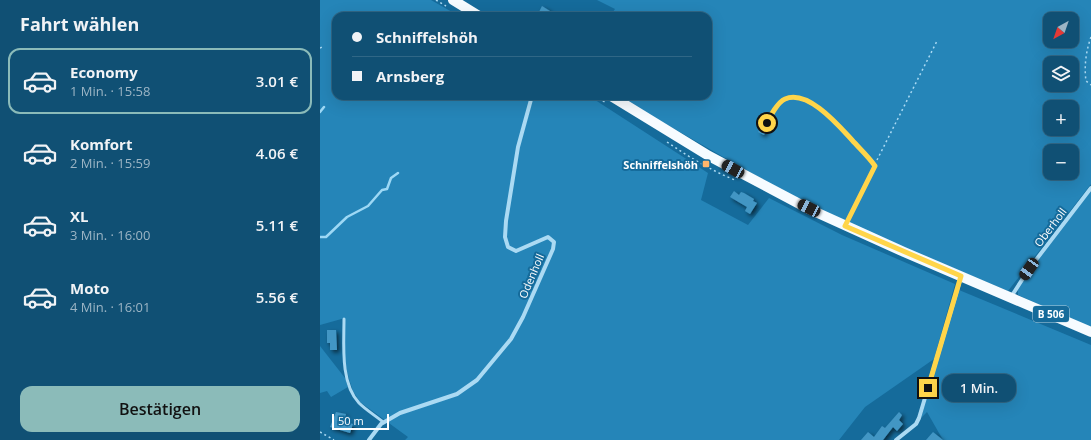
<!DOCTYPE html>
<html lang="de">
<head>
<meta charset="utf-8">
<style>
	:root { --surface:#105074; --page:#1e5a7c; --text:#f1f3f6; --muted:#9cb5c5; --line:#306786; --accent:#8bbbb9 }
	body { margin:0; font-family:"Open Sans",sans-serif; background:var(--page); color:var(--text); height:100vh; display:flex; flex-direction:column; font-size:15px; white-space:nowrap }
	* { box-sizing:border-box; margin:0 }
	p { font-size:13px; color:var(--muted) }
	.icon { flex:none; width:22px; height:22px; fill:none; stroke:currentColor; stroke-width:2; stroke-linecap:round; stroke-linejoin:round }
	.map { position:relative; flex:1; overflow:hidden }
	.sheet { display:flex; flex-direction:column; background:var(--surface); width:320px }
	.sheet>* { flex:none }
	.top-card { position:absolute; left:12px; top:12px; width:380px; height:88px; border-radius:12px; box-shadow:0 4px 16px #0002,0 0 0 1px var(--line); display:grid; align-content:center; height:88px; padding:0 20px; background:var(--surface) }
	.needle { width:26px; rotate:220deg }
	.tools { position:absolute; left:723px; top:12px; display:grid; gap:8px }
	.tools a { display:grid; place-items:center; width:36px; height:36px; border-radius:8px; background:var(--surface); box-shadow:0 4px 16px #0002,0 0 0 1px var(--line); font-size:20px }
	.scale { position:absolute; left:12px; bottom:10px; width:57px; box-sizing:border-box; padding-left:4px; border:2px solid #fff; border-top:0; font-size:11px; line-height:14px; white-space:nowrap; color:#fff; -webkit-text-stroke:3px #156b9b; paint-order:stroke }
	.end { position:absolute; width:18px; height:18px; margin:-9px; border:5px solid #ffd54a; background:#111; box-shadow:0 0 0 2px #111 }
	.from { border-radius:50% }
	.bubble { position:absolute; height:28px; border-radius:12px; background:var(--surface); box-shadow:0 4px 16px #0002,0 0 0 1px var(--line); font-size:13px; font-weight:600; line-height:28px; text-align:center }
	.car { position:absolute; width:12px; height:24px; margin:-12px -6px; border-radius:5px; box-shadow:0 0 3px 1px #0007; background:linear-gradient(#222 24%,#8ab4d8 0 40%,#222 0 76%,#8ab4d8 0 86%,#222 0) }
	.top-card b { display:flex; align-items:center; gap:14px; height:38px; font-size:15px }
	.top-card b+b { border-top:1px solid var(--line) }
	.top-card i { width:10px; height:10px; background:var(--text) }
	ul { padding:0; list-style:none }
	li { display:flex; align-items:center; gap:12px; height:66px; margin:0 8px 6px; padding:0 12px; border:2px solid transparent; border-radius:12px }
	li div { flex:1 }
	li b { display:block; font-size:15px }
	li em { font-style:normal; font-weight:600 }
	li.selected { border-color:var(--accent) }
	li>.icon { width:36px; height:36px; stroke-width:1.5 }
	h2 { padding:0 20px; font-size:18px; line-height:48px }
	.action { display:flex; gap:8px; margin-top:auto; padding:8px 20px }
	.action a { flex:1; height:46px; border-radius:12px; background:var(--accent); color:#111; font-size:16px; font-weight:600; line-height:46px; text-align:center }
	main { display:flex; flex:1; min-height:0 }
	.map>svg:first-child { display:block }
	.green { fill:#2585b8; fill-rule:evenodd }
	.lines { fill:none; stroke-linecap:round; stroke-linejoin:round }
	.stream { stroke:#9dd8f5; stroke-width:2.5 }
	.building { fill:#4396c4; filter:url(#shadow) }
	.path { stroke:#abdaf3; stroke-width:1.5; stroke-dasharray:2 3; stroke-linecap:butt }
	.service { stroke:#abdaf3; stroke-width:3 }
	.minor { stroke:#abdaf3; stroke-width:4 }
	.primary { stroke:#f6fbff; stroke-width:10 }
	.route { stroke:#ffd54a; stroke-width:5 }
	.poi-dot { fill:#ffb66c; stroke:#156b9b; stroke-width:1.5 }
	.labels { text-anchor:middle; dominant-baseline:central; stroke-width:4; stroke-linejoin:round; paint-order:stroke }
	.shield { fill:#156b9b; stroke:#b9d3e1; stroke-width:1 }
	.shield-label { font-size:10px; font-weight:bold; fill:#fff }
	.poi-label { font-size:11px; font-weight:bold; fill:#fff; stroke:#156b9b; text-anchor:end }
	.street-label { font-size:11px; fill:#fff; stroke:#156b9b }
</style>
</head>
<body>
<main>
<section class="sheet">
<h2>Fahrt wählen</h2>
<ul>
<li class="selected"><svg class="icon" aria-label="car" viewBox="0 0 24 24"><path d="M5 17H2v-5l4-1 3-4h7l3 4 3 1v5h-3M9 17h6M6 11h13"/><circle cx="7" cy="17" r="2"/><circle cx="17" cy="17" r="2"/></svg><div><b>Economy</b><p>1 Min. · 15:58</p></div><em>3.01 €</em></li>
<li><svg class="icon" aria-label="car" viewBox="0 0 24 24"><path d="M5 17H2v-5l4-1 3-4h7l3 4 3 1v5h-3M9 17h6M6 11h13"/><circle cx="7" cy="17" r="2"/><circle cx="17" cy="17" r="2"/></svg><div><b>Komfort</b><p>2 Min. · 15:59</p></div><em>4.06 €</em></li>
<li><svg class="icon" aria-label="car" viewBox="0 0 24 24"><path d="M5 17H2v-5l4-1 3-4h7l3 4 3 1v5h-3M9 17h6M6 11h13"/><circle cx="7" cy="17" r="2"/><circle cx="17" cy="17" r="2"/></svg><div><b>XL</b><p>3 Min. · 16:00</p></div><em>5.11 €</em></li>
<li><svg class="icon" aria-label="car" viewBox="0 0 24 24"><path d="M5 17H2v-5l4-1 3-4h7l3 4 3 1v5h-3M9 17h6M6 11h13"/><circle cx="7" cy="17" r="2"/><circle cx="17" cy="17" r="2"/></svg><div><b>Moto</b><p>4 Min. · 16:01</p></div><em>5.56 €</em></li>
</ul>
<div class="action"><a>Bestätigen</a></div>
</section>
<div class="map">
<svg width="771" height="440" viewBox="0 0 771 440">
	<defs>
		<filter id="shadow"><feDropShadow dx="2.5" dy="2.5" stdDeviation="2" flood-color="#0009"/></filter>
	</defs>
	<rect width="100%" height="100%" fill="#156b9b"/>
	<g class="green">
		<polygon points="0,0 111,0 139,16 16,16 16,96 211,96 199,148 214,96 269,96 388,173 381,200 428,225 449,198 522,235 635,284 614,359 545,407 519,440 85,440 88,437 40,402 33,391 29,379 25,363 25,318 0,325"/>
		<path d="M277,0H771V184L688,291L523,222L447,182L297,96H388V16H290L295,9ZM730,19H752V41H730ZM730,63H752V85H730ZM730,107H752V129H730ZM730,151H752V173H730Z"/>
		<polygon points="771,191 771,328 698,295 698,290 710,271"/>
		<polygon points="639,290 771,345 771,440 623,440 607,412 601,418"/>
		<polygon points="0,342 0,346 25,378 28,387 11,397 7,391 0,393"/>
	</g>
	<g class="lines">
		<g class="stream">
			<polyline points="0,112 4,107"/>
			<polyline points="0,237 6,237 27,217 48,206 62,190 67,189 71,178 78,173"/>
		</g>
	</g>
	<g class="building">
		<polygon points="222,6 230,11 227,16 217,16"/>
		<polygon points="443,124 448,126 444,135 438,132"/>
		<polygon points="414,191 419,195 421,192 424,193 434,199 433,201 437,203 430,214 425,211 427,207 410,197"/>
		<polygon points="7,330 16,330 17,350 10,350 10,343 7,343"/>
		<polygon points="16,412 26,414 24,421 33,424 30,433 10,427"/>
		<polygon points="579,412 582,415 579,420 583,424 577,431 573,427 563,440 541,440 548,432 554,437 562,426 565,428"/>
		<polygon points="613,432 623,440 606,440"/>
	</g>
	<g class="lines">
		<g class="path">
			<polyline points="116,0 126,6"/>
			<path d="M771,37C766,51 764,66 766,81L771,85"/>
			<polyline points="0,48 2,47"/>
			<polyline points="274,96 285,102"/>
			<path d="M347,142C369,157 390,170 415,180"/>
			<polyline points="557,160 617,41"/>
			<polyline points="0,432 14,440"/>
		</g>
		<g class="service">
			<path d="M447,123C451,115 457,102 466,99C492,88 534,143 551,160L555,166L526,224"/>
			<path d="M24,319C24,344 20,383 39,403C46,410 56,416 63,422"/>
		</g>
		<g class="minor">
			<polyline points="691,297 709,269 771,188"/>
			<polyline points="49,440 61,424 80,413 137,394 157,380 191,339 203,317 233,249 234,242 228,237 196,251 188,247 185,237 186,221 198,147 212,96"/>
			<polyline points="576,440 596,424 599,418 641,277"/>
		</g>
		<g class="primary">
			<polyline points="133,0 159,16"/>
			<polyline points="291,96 389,156 489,209 584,252 771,332"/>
		</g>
	</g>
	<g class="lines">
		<path class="route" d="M447,123C450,116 458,102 465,99C488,89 519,126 532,140C540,149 548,156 555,166L525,226L641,276L608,388"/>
	</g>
	<rect class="poi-dot" x="382" y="160" width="8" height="8" rx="2"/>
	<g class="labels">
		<rect class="shield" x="713" y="306" width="36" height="16" rx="3"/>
		<g class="shield-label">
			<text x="731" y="314">B 506</text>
		</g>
		<g class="poi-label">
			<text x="378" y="164">Schniffelshöh</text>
		</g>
		<g class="street-label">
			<text transform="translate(730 227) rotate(-53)">Oberholl</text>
			<text transform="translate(211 276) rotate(-67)">Odenholl</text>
		</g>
	</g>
</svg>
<div class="tools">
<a><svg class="needle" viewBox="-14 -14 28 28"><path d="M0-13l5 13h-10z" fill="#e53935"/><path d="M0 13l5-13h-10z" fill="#9cb5c5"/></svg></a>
<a><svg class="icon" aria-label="layers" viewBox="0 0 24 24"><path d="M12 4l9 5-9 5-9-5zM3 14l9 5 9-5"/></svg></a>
<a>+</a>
<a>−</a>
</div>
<div class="scale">50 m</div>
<i class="end from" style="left:447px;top:123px"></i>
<i class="end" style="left:608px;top:388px"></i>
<div class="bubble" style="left:622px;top:374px;width:74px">1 Min.</div>
<i class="car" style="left:413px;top:169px;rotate:299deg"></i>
<i class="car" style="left:489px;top:208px;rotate:297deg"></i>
<i class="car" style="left:709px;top:269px;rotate:215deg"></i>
<div class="top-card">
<b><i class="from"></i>Schniffelshöh</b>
<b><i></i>Arnsberg</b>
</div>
</div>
</main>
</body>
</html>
